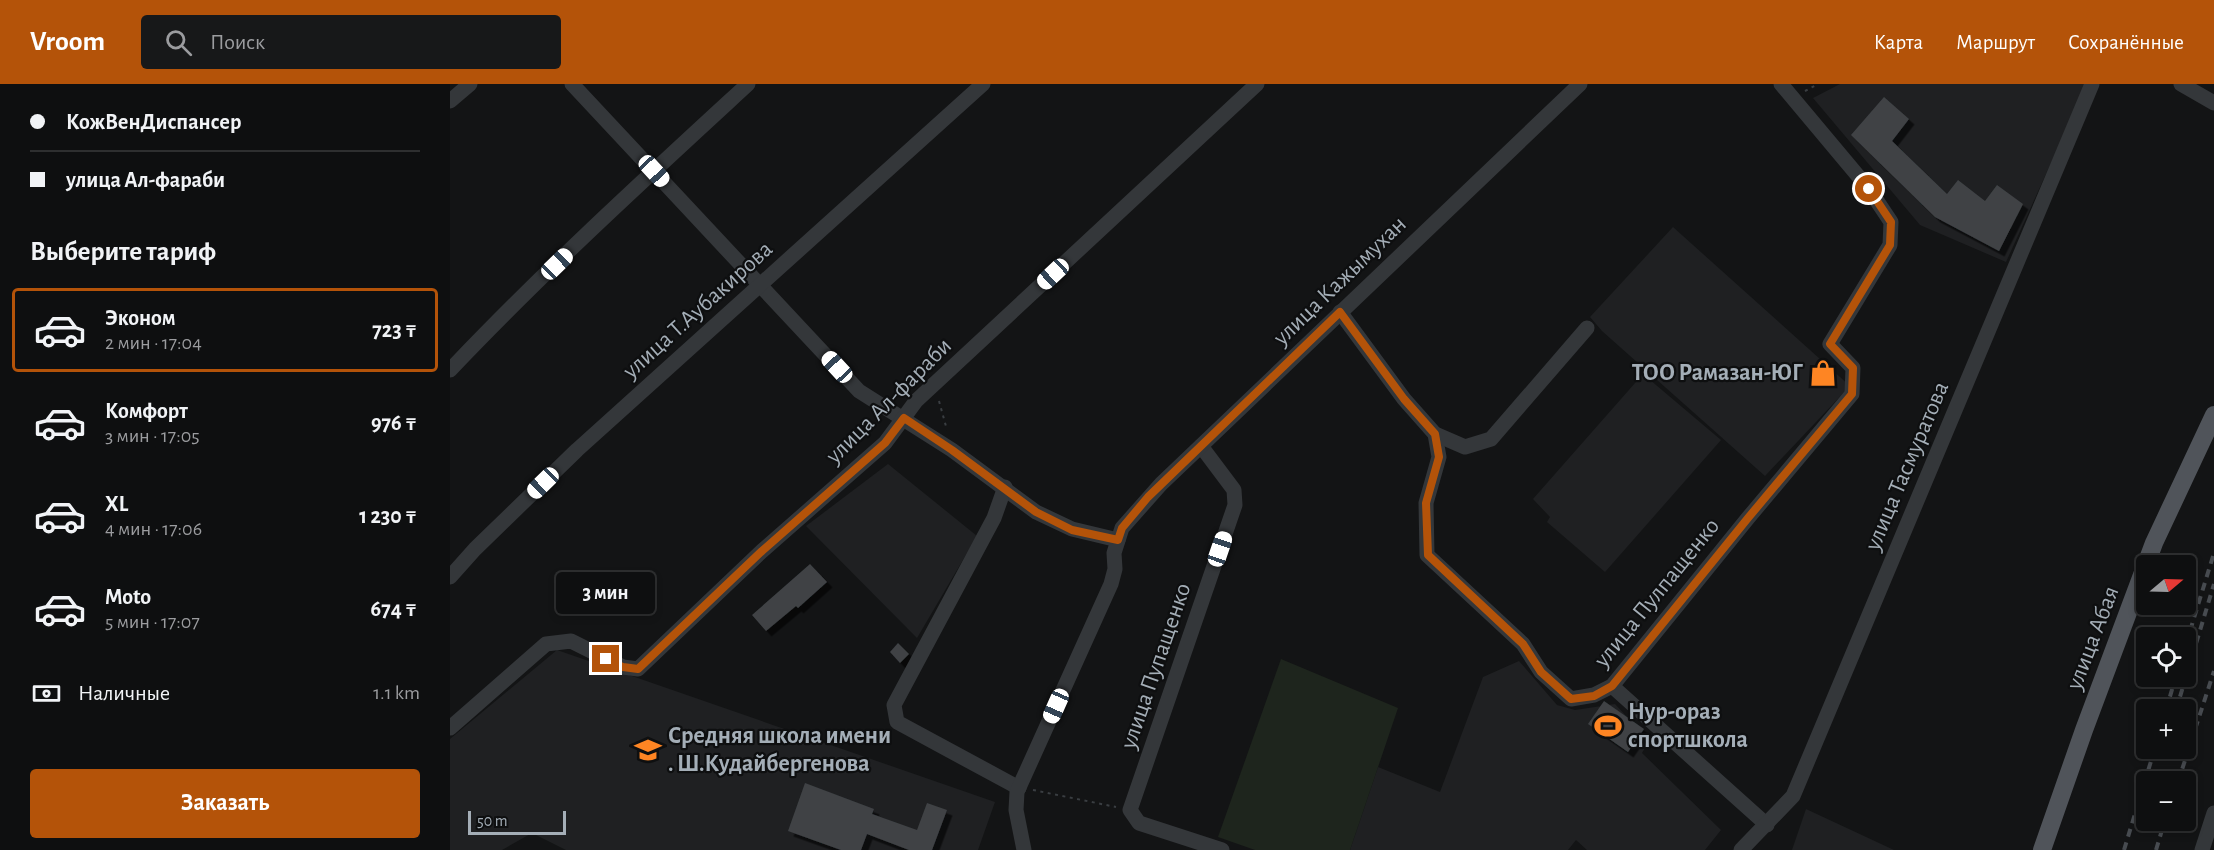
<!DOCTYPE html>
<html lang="ru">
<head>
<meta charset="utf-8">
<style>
	:root { --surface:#0e0f10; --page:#171819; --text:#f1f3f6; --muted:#9b9c9f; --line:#2e2f30; --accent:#b45309 }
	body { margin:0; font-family:"Alegreya Sans",sans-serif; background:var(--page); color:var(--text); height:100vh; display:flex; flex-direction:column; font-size:22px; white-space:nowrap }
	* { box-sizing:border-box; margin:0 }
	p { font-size:20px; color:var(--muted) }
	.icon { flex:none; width:33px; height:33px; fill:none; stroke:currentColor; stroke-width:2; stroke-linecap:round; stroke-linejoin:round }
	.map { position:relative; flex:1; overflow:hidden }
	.details { display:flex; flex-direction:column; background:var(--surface); width:450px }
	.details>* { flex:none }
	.hud { display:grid; align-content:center; height:132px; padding:0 30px; background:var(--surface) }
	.needle { width:39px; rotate:71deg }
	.controls { position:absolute; left:1686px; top:471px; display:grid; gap:12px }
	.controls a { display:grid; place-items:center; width:60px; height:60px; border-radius:6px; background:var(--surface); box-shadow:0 3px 9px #0003,0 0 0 2px var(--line); font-size:30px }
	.scale { position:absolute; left:18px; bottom:15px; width:98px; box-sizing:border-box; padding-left:6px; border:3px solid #a4aeb7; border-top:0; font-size:16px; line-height:21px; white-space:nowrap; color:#a4aeb7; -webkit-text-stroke:4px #0e0f10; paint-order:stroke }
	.end { position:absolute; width:27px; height:27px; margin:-14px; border:8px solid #b45309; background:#fff; box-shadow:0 0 0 3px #fff }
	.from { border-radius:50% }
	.bubble { position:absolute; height:42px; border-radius:6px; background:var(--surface); box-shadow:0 3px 9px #0003,0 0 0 2px var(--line); font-size:20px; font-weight:700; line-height:42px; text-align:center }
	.car { position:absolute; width:18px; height:36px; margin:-18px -9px; border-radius:8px; box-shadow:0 0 4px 2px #0007; background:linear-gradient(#fff 24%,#345 0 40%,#fff 0 76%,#345 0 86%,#fff 0) }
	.hud b { display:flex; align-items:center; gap:21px; height:57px; font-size:22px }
	.hud b+b { border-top:2px solid var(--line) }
	.hud i { width:15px; height:15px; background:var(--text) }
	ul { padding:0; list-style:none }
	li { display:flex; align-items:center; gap:18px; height:84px; margin:0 12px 9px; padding:0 18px; border:3px solid transparent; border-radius:6px }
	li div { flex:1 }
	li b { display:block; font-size:22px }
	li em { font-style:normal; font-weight:700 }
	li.active { border-color:var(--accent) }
	li>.icon { width:54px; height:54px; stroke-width:1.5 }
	h2 { padding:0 30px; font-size:27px; line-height:72px }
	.pay { display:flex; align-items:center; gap:15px; height:66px; padding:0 30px; font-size:22px }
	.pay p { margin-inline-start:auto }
	.button { display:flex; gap:12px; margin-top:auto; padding:12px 30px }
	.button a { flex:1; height:69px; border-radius:6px; background:var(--accent); color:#fff; font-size:24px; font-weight:700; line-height:69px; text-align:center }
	header { display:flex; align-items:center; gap:36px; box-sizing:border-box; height:84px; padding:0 30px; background:var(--accent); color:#fff }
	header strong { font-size:28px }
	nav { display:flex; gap:33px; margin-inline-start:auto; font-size:21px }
	.search { width:420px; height:54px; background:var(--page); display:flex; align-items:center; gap:15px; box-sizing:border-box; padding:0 21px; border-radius:6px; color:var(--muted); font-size:22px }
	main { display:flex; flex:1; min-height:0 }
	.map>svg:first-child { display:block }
	.built { fill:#1f2022 }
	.green { fill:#1e251d }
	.building { fill:#3f4245; filter:url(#shadow) }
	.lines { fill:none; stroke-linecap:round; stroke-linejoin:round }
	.path { stroke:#3a3e42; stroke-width:2; stroke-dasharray:3 4.5; stroke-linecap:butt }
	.minor { stroke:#34373a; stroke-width:15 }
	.major { stroke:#50545a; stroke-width:18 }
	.rail { stroke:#474b50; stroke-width:4; stroke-dasharray:8 6; stroke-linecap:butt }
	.route { stroke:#b45309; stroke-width:8 }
	.labels { text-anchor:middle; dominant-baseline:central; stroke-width:4.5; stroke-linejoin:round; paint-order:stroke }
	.street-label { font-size:24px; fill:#a4aeb7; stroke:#0e0f10 }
	.poi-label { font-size:24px; font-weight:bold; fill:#a4aeb7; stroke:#0e0f10; text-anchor:start }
</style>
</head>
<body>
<header>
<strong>Vroom</strong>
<div class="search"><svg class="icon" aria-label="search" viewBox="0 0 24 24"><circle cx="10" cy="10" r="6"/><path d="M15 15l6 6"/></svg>Поиск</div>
<nav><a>Карта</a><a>Маршрут</a><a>Сохранённые</a></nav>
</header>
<main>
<section class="details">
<div class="hud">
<b><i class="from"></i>КожВенДиспансер</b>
<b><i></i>улица Ал-фараби</b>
</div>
<h2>Выберите тариф</h2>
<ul>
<li class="active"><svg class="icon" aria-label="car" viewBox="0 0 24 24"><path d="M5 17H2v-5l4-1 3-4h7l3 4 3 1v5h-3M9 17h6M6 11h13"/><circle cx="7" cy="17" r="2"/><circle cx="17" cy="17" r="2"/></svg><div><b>Эконом</b><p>2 мин · 17:04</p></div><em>723 ₸</em></li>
<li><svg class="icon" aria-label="car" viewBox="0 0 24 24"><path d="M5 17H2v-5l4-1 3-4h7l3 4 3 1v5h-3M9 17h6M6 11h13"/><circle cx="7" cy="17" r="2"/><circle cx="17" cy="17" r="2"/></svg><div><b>Комфорт</b><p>3 мин · 17:05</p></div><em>976 ₸</em></li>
<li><svg class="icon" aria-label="car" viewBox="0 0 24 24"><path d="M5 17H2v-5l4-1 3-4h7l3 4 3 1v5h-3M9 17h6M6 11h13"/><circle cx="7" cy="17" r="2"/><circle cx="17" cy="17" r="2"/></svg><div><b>XL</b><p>4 мин · 17:06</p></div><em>1 230 ₸</em></li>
<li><svg class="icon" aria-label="car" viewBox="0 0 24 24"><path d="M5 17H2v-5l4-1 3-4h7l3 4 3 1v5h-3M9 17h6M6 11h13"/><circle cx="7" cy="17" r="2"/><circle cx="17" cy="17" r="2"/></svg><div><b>Moto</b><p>5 мин · 17:07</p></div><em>674 ₸</em></li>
</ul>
<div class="pay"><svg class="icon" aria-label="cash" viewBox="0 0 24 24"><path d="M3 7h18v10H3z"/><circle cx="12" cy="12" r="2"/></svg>Наличные<p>1.1 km</p></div>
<div class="button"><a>Заказать</a></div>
</section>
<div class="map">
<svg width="1764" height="766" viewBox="0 0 1764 766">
	<defs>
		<filter id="shadow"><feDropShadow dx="5.5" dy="5.5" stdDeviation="0" flood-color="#0009"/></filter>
	</defs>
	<rect width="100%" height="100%" fill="#131415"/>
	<g class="built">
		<polygon points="1390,0 1637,0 1556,178 1470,141 1363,14"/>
		<polygon points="1223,143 1400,302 1315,392 1152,247 1140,233"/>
		<polygon points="1193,290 1271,356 1155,488 1097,438 1100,433 1083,415"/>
		<polygon points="438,380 527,452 467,554 356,442"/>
		<polygon points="107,566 545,718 528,766 116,766 82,749 52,766 0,766 0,655"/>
		<polygon points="1069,577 1107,621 1125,626 1165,620 1199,657 1192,669 1271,746 1255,766 1137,766 1126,756 1118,766 900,766 928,683 990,708 1033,593"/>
		<polygon points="1356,725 1444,766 1342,766"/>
	</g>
	<polygon class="green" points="831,575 948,624 900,766 805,766 768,753"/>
	<g class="building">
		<polygon points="1434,13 1459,35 1442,57 1497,110 1508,96 1535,117 1547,101 1573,120 1549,167 1485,133 1401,51"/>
		<polygon points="360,480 377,498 348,524 346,522 316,547 302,531"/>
		<polygon points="448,559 459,570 450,579 440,568"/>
		<polygon points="1154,617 1194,645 1178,668 1138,640"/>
		<polygon points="355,699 424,725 422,730 467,746 477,719 497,726 482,766 459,766 417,750 411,766 391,766 338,747"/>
	</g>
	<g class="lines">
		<g class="path">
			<polyline points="1355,7 1368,0"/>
			<polyline points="489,317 497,346"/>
			<polyline points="583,706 666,723"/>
		</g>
		<g class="minor">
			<polyline points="122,0 409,307 502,366 586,428 622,445 668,456"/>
			<polyline points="1731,0 1764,19"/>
			<polyline points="0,17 20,0"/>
			<polyline points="890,228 954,315 985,350 989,373 976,419 977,471 1073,560 1091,588 1121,615 1144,611 1162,602 1298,434 1402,310 1403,284 1380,260 1440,161 1441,138 1419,105 1331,0"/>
			<path d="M0,286C95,186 197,93 298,0"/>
			<polyline points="985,350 1015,363 1041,355 1137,244"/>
			<polyline points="751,362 784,406 785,421 680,726 689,739 772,766"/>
			<polyline points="555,403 544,434 444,621 447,638 569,704"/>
			<polyline points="0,493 25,465 127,366 533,0"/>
			<polyline points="1162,602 1317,741"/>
			<polyline points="0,644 96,560 121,557 173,583 188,585 312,467 435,359 466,317 807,0"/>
			<polyline points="574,766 566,726 567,708 661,500 665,485 664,469 672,444 711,400 1130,0"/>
			<polyline points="1291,766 1343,712 1642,0"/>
			<polyline points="1752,766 1764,729"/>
		</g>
		<polyline class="major" points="1592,766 1634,646 1704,459 1764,331"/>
		<g class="rail">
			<polyline points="1736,560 1764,469"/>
			<polyline points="1716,626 1726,592"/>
			<polyline points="1726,626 1764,500"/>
			<polyline points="1728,698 1764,587"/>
			<polyline points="1674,766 1705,664"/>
			<polyline points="1706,766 1715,736"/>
		</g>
	</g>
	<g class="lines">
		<polyline class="route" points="156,575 173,583 188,585 312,467 435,359 454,334 502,366 586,428 622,446 668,456 672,444 698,413 890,228 954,315 985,350 989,373 976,419 978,471 1073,560 1091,588 1121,615 1144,612 1162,602 1298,434 1402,310 1403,284 1380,260 1440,161 1441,138 1419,105"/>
	</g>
	<defs>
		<symbol id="shop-bare" viewBox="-9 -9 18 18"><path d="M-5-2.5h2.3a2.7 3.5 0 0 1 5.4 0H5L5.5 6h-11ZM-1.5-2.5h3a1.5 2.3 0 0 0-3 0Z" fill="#fe8523" stroke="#0e0f10" stroke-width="2.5" paint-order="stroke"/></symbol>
		<symbol id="stadium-bare" viewBox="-9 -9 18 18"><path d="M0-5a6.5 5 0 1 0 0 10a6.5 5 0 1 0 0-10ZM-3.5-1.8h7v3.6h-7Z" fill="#fe8523" stroke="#0e0f10" stroke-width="2.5" paint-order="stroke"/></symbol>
		<symbol id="school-bare" viewBox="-9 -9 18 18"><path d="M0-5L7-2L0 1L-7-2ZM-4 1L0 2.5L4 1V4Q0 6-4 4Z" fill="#fe8523" stroke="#0e0f10" stroke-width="2.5" paint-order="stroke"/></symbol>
	</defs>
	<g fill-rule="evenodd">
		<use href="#shop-bare" x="1354" y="270" width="38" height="38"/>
		<use href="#stadium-bare" x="1139" y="623" width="38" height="38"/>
		<use href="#school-bare" x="179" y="647" width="38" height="38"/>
	</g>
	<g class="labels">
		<g class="street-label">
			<text transform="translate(890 197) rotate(-44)">улица Кажымухан</text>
			<text transform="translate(248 226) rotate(-42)">улица Т.Аубакирова</text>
			<text transform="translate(439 317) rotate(-45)">улица Ал-фараби</text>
			<text transform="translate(1457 382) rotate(-67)">улица Тасмуратова</text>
			<text transform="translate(1207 509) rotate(-51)">улица Пулпащенко</text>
			<text transform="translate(1643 554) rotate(-69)">улица Абая</text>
			<text transform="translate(706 582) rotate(-71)">улица Пупащенко</text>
		</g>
		<g class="poi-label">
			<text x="1353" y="289" text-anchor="end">ТОО Рамазан-ЮГ</text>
			<text x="1178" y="628">Нур-ораз<tspan x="1178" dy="28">спортшкола</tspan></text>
			<text x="218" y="652">Средняя школа имени<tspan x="218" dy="28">. Ш.Кудайбергенова</tspan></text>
		</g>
	</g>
</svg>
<div class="controls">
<a><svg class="needle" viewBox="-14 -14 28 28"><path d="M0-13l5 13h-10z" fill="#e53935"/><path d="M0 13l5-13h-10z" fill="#9b9c9f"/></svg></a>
<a><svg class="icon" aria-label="locate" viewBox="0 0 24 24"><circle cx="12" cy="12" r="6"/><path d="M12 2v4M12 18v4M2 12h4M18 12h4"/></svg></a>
<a>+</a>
<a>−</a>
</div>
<div class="scale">50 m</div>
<i class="end from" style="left:1419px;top:105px"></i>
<i class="end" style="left:156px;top:575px"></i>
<div class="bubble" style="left:106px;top:488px;width:99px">3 мин</div>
<i class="car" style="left:204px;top:87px;rotate:137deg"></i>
<i class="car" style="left:107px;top:180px;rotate:46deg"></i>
<i class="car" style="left:603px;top:190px;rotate:227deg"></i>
<i class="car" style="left:387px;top:283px;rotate:317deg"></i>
<i class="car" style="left:93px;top:399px;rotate:226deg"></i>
<i class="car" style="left:770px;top:465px;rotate:19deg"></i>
<i class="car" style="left:606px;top:622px;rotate:204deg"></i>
</div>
</main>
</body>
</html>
